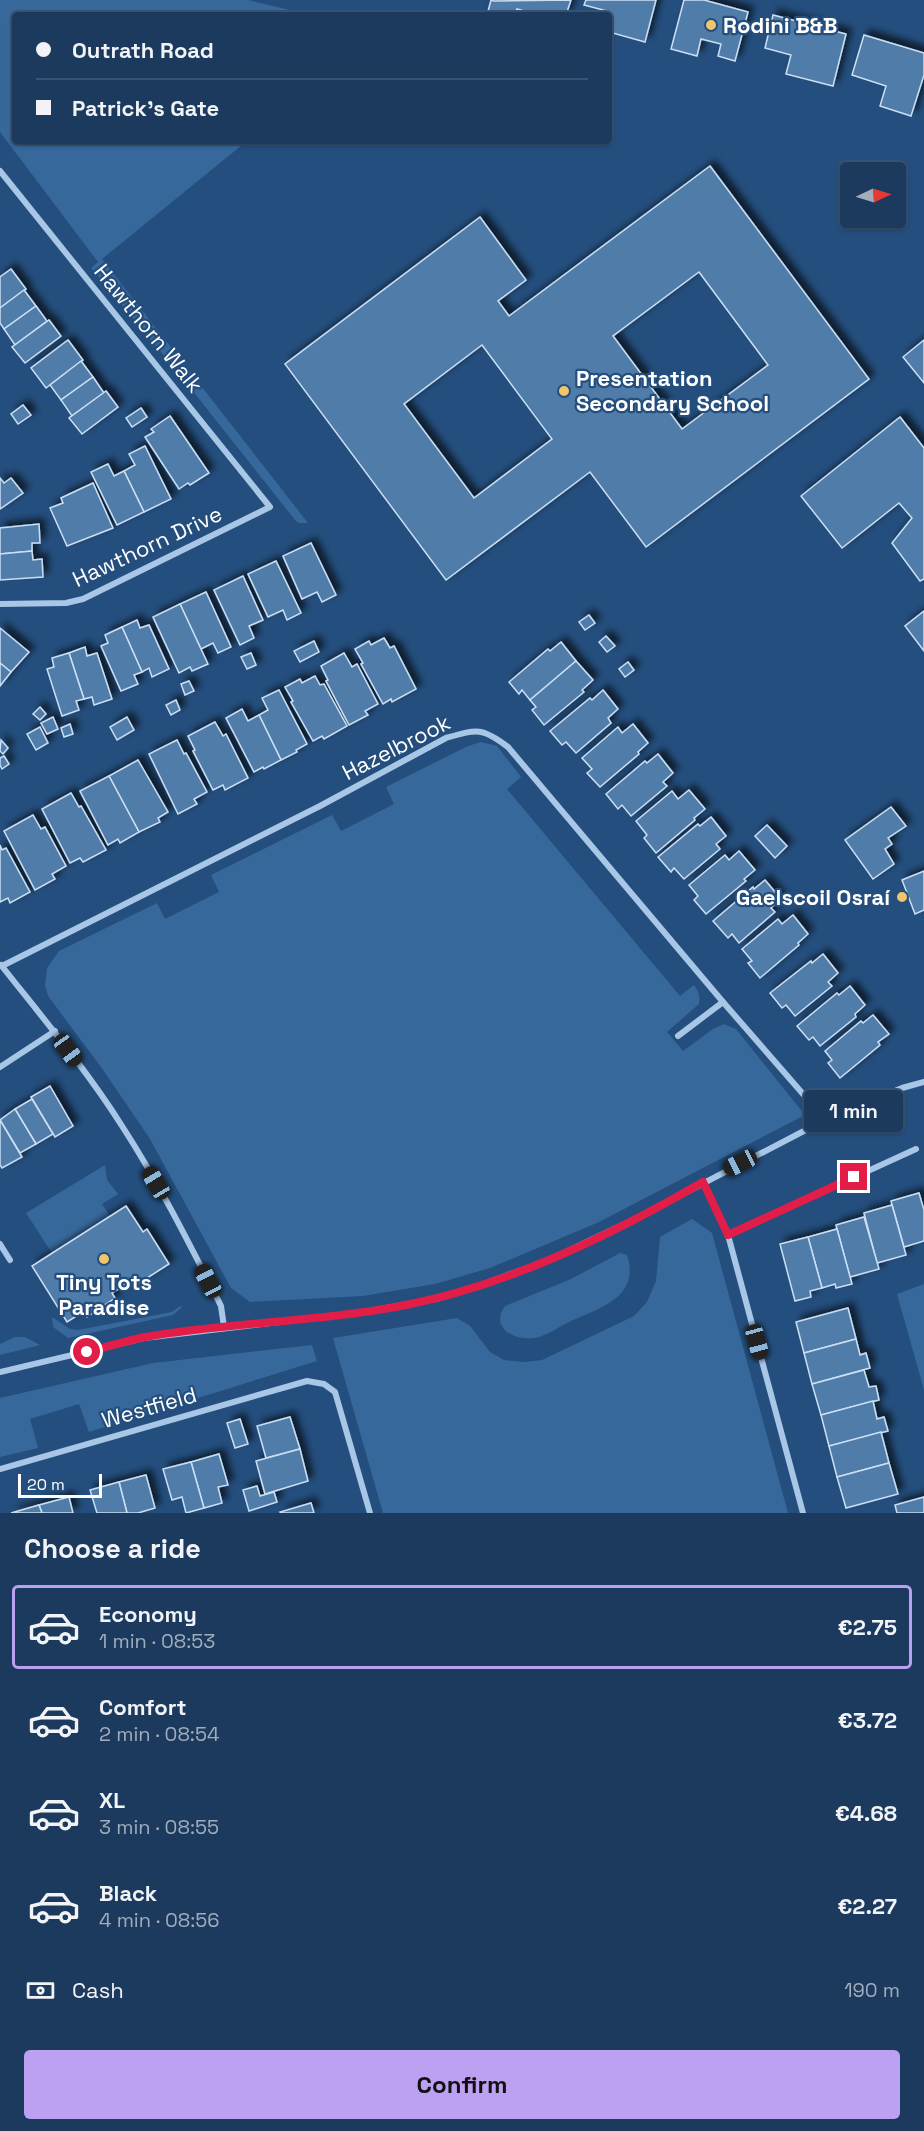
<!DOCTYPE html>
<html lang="en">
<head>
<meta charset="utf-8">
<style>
	:root { --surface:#1b3a5e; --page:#244164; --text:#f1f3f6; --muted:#a0adbc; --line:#395473; --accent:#bca0f2 }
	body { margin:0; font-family:"Space Grotesk",sans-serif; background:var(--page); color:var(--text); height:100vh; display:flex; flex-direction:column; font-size:22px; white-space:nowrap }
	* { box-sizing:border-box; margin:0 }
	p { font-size:20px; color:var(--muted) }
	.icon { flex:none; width:33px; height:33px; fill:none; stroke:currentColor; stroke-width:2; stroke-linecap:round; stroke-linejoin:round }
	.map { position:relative; height:1513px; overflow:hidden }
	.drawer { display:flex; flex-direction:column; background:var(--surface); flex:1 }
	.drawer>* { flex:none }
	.hud { position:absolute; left:12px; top:12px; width:600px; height:132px; border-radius:6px; box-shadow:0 2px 4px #0004,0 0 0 2px var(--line); display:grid; align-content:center; height:132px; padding:0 24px; background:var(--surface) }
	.needle { width:39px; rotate:86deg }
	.controls { position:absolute; left:840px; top:162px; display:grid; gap:12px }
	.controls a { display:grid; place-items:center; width:66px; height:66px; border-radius:6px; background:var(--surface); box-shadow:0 2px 4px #0004,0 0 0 2px var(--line); font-size:30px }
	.scale { position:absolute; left:18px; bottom:15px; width:84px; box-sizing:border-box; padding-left:6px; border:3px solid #fff; border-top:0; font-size:16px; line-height:21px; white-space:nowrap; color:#fff; -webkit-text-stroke:4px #244e7d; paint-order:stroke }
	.end { position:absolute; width:27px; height:27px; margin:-14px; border:8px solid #e11d48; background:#fff; box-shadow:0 0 0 3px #fff }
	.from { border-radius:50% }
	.bubble { position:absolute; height:42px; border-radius:6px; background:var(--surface); box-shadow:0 2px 4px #0004,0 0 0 2px var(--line); font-size:20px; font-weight:800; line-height:42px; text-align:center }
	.car { position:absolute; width:18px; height:36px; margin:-18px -9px; border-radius:8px; box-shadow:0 0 4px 2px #0007; background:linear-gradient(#222 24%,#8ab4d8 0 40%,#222 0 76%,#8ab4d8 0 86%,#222 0) }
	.hud b { display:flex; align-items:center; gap:21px; height:57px; font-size:22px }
	.hud b+b { border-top:2px solid var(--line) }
	.hud i { width:15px; height:15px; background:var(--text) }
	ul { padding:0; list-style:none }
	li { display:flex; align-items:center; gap:18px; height:84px; margin:0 12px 9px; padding:0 12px; border:3px solid transparent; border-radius:6px }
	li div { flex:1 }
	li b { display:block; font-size:22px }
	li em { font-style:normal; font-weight:800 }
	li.on { border-color:var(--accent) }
	li>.icon { width:54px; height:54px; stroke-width:1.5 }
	h2 { padding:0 24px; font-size:27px; line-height:72px }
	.pay { display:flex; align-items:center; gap:15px; height:66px; padding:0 24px; font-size:22px }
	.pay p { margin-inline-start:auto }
	.cta { display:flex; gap:12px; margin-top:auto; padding:12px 24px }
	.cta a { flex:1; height:69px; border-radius:6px; background:var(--accent); color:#111; font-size:24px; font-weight:800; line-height:69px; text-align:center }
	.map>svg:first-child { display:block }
	.green { fill:#37689b }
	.building { fill:#507ba8; stroke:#cbdff4; stroke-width:1.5; fill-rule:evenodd; filter:url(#shadow) }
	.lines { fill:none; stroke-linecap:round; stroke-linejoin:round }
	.minor { stroke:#a8c6e5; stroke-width:6 }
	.route { stroke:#e11d48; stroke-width:8 }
	.poi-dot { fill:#f0c56c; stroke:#244e7d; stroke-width:2 }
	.labels { text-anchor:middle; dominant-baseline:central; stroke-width:4.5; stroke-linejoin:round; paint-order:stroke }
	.poi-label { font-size:22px; font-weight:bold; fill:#fff; stroke:#244e7d; text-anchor:start }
	.street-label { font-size:22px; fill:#fff; stroke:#244e7d }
</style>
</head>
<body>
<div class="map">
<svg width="924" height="1513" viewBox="0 0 924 1513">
	<defs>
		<filter id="shadow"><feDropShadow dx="5.5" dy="-5.5" stdDeviation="3" flood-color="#0009"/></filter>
	</defs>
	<rect width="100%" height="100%" fill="#244e7d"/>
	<g class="green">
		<polygon points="0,0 248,0 311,15 15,15 15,141 247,141 102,259 308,523 299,523 295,520 180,375 91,268 98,262 0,132"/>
		<path d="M481,742L497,746L521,777L507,789L680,996L694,985C699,992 700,996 699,1004L667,1032L683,1051L713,1029L724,1024L736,1029L805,1115L599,1222L490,1268L435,1284L363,1296L250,1302L231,1288L150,1139L101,1067L48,996L45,986L47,968L59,951L157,903L165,919L219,892L211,875L332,815L341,831L394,804L386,787L468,746Z"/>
		<polygon points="105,1165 107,1180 118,1194 102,1204 110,1216 52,1253 26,1213"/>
		<polygon points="692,1219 712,1233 788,1513 383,1513 333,1338 457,1318 470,1326 490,1352 504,1360 524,1362 542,1360 634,1316 647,1302 656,1281 660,1237"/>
		<path d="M620,1253L627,1255C641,1298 599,1308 569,1322C559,1327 546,1336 535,1338C515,1341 489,1328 505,1306L571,1279Z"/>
		<polygon points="924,1284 924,1390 897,1294"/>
		<polygon points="180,1306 182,1307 173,1315 68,1338 53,1327 52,1317 70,1329 78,1330 172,1312"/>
		<polygon points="15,1337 25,1337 40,1345 0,1355 0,1344"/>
		<polygon points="312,1345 317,1361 89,1432 79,1404 30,1419 38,1448 0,1457 0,1398 153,1363"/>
	</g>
	<g class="building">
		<polygon points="491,0 494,1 571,0 566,15 538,15 517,9 515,15 487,15"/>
		<polygon points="586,0 656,0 645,42 609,32 609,15 606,15 607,11 584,5"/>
		<polygon points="684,0 704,0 748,12 735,61 718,56 721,44 701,39 697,56 671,49"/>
		<polygon points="773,15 846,34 833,86 786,74 791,55 765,48"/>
		<polygon points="864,35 924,53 924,75 911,116 880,106 886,86 852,75"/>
		<path d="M710,166L869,379L646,547L590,472L446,580L285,364L480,217L526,280L498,301L509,316ZM699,272L768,365L682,429L613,336ZM482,345L552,439L474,498L404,404Z"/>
		<polygon points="11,269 26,289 0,308 0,277"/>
		<polygon points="24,290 36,306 4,329 0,323 0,308"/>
		<polygon points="36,306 47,321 15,345 4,329"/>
		<polygon points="49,320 61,336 25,363 12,347"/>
		<polygon points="68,340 83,360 46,388 31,368"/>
		<polygon points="924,340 924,383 903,357"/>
		<polygon points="81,361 93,377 61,400 50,385"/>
		<polygon points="93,377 104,393 72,416 61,400"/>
		<polygon points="106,391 118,407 82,434 69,418"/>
		<polygon points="23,405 31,415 18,424 11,414"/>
		<polygon points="141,408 147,417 132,427 126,418"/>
		<polygon points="170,416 209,473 190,485 188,483 179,489 145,437 154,432 151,429"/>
		<polygon points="900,417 924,448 924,579 920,581 892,543 912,518 899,503 842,548 801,496"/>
		<polygon points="145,446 171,499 144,512 124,471 135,465 129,454"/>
		<polygon points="108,464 114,476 124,471 144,512 117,525 91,472"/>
		<polygon points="0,478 4,483 11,478 23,493 0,509"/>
		<polygon points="93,483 113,528 67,546 50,508 63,503 61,498"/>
		<polygon points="39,524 40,543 32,543 32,551 0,554 0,528"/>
		<polygon points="311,543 336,595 322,602 317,592 302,599 283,556"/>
		<polygon points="32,551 33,560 42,559 43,577 0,580 0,554"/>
		<polygon points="276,561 301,613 287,620 283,610 268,617 248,574"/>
		<polygon points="243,576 263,620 249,626 254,638 240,645 214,590"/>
		<polygon points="206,592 231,647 218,653 213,643 201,649 180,604"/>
		<polygon points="180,604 208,664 192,671 190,667 179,673 153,617"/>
		<polygon points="924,611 924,651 905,626"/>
		<polygon points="589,615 595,623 585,630 579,622"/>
		<polygon points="137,620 140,628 149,625 169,669 152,677 149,668 142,672 122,627"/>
		<polygon points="122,627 142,672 134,675 138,684 121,691 101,646 108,643 105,635"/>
		<polygon points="0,628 29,652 11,672 0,663"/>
		<polygon points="606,636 615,646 607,652 599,642"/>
		<polygon points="384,638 390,648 394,646 416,689 392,702 391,699 383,704 361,664 363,663 355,649 369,641 371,645"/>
		<polygon points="314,641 319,652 300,662 294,651"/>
		<polygon points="561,642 576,661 530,700 522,690 519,694 509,682 548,649 550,651"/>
		<polygon points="85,647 87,656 97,653 112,699 94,705 92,697 84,699 69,653"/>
		<polygon points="69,653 84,699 76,701 79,710 62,716 47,669 54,667 52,658"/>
		<polygon points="251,653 256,665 247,669 241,657"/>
		<polygon points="344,653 352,667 357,664 378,704 365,711 368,715 349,725 326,681 328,680 321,666"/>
		<polygon points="576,661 593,680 582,690 584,692 544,725 532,710 536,707 530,700"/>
		<polygon points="628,662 634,670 625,677 619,669"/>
		<polygon points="0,663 11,672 0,686"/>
		<polygon points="315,676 320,685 324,684 347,726 324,739 322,736 313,741 291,702 293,701 285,687 300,679 302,683"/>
		<polygon points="189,681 194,691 185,695 181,684"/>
		<polygon points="279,690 307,744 296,750 297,752 281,760 259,715 268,710 262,698"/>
		<polygon points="603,690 618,709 608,718 611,723 576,753 566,742 562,745 550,731 590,698 592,700"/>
		<polygon points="176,700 180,710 171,715 166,705"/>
		<polygon points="40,707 46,714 40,720 33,714"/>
		<polygon points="242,709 248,721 259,715 281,760 264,769 263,767 254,772 226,718"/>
		<polygon points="53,717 58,729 47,734 41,723"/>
		<polygon points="127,717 134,730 117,740 110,727"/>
		<polygon points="215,722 223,736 226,734 248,778 225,790 223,785 213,790 193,751 195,750 188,736"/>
		<polygon points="70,724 73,734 64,737 61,728"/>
		<polygon points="633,724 648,743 638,752 639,754 600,787 587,773 592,769 582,758 618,727 622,733"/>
		<polygon points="40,727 48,743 36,750 27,734"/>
		<polygon points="1,740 8,748 3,754 0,751"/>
		<polygon points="177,740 184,754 186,753 207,792 194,799 197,804 178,814 149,754"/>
		<polygon points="658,754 673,773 663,782 667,786 631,816 622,805 618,809 606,794 645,761 647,763"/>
		<polygon points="4,756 9,764 2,769 0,765 0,758"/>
		<polygon points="138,760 168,812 158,818 160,822 139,832 109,776"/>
		<polygon points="109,776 139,832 120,843 118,839 108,845 80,791"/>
		<polygon points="689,790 705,809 694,818 695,820 656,853 644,838 647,835 636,821 672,791 678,799"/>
		<polygon points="71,793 79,807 81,806 106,850 83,862 80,858 70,863 42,809"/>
		<polygon points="891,807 906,826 888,838 892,844 885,849 894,864 873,879 845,840"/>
		<polygon points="33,815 41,829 45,827 66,866 52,874 55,879 35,890 4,831"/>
		<polygon points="711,817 726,836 716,844 720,849 684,879 674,868 671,872 658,857 698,824 700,826"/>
		<polygon points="767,825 787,846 775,858 755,836"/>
		<polygon points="0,845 2,850 6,848 30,892 10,903 8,898 0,902"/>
		<polygon points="739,851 755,870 744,879 746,881 706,914 694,900 698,896 689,885 725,855 729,860"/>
		<polygon points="924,871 924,910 915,914 902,880"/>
		<polygon points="765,880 781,899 771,908 775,912 739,943 732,934 728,938 713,921 753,887 754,889"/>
		<polygon points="793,915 808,934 798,943 799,945 760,978 748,963 752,961 742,949 778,919 782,924"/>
		<polygon points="823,954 838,973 828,982 832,986 795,1016 786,1005 782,1008 770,993 811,961 812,963"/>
		<polygon points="850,986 865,1005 855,1014 856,1017 820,1046 813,1037 809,1040 797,1026 837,993 839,995"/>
		<polygon points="873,1015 889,1034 878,1042 880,1045 840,1078 828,1063 832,1060 825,1051 861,1021 863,1023"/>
		<polygon points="50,1086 73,1126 55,1137 31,1097"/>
		<polygon points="32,1099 53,1134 36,1144 15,1109"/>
		<polygon points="15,1109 36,1144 20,1153 0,1120"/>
		<polygon points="0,1120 22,1157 2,1168 0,1165"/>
		<polygon points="919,1193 924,1210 924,1241 904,1247 891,1201"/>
		<polygon points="892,1205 906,1255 877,1263 864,1213"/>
		<polygon points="126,1206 143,1232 147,1229 169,1264 133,1287 129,1282 112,1293 115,1298 87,1317 83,1312 67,1322 32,1266"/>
		<polygon points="864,1217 879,1269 850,1277 836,1225"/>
		<polygon points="837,1229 852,1284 836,1288 835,1284 822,1288 808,1237"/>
		<polygon points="808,1237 822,1288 810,1291 811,1297 795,1301 780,1244"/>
		<polygon points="848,1308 856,1339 804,1353 796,1322"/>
		<polygon points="856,1339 860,1355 866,1353 870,1368 812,1384 804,1353"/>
		<polygon points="864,1370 869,1387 876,1386 879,1400 821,1415 812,1384"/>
		<polygon points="873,1401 877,1419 884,1417 888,1431 829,1446 821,1415"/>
		<polygon points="290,1417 300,1449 266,1458 257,1426"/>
		<polygon points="240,1419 248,1444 235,1448 227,1423"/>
		<polygon points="881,1432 889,1463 837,1477 829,1446"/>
		<polygon points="300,1449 308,1481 265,1494 256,1461"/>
		<polygon points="219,1454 228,1485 218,1487 222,1503 204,1508 191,1462"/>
		<polygon points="191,1462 204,1508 186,1513 182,1497 172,1500 163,1469"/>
		<polygon points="889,1463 898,1494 846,1508 837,1477"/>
		<polygon points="146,1475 155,1508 138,1513 127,1513 119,1482"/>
		<polygon points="119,1482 127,1513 97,1513 90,1490"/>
		<polygon points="257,1486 260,1496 274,1492 277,1502 249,1511 243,1490"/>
		<polygon points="69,1497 73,1513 42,1513 39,1505"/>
		<polygon points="924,1497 924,1513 897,1513 895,1505"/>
		<polygon points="311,1503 314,1513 281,1513 280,1512"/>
		<polygon points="39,1505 42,1513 11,1513"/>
	</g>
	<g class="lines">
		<g class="minor">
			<polyline points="0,171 270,507 83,599 66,603 0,604"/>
			<path d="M1,965C42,1017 86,1069 122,1126C159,1183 190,1245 221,1306L224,1327"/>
			<path d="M2,966L320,806L446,738C477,729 482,727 508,747L723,1002L803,1094"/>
			<polyline points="678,1036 723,1002"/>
			<polyline points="0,1067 55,1031"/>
			<polyline points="703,1182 728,1235 803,1513"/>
			<polyline points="728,1235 916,1149"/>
			<polyline points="0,1244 10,1260"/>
			<polyline points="0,1372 144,1338 364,1312 436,1299 470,1289 549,1260 633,1220 823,1121 902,1088 924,1082"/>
			<polyline points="0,1469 307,1381 324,1384 335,1392 370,1513"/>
		</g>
	</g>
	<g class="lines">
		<path class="route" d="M87,1352C106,1347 126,1341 145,1337C231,1322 320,1322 406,1305C511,1284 611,1235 703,1182L728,1235L854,1177"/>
	</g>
	<g class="poi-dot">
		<circle cx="711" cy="25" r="6"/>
		<circle cx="564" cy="391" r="6"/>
		<circle cx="902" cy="897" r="6"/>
		<circle cx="104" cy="1259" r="6"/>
	</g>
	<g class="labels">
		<g class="poi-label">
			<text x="723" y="25">Rodini B&amp;B</text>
			<text x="576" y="378">Presentation<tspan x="576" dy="25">Secondary School</tspan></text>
			<text x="890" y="897" text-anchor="end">Gaelscoil Osraí</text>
			<text x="104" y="1282" text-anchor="middle">Tiny Tots<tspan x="104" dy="25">Paradise</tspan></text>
		</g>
		<g class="street-label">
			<text transform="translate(149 328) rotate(51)">Hawthorn Walk</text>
			<text transform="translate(147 546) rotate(-25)">Hawthorn Drive</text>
			<text transform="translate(396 747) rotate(-27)">Hazelbrook</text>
			<text transform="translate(149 1407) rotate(-16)">Westfield</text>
		</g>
	</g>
</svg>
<div class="controls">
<a><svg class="needle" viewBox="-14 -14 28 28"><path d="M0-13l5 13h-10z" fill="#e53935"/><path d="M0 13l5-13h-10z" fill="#a0adbc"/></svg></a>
</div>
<div class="scale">20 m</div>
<i class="end from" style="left:87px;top:1352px"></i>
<i class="end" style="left:854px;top:1177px"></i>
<div class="bubble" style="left:804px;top:1090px;width:99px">1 min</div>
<i class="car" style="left:68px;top:1050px;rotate:144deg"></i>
<i class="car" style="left:740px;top:1163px;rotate:243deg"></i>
<i class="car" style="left:156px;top:1183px;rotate:329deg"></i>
<i class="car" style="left:208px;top:1281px;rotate:332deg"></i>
<i class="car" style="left:757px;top:1342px;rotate:165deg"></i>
<div class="hud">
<b><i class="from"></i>Outrath Road</b>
<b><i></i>Patrick's Gate</b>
</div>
</div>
<section class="drawer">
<h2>Choose a ride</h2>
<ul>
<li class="on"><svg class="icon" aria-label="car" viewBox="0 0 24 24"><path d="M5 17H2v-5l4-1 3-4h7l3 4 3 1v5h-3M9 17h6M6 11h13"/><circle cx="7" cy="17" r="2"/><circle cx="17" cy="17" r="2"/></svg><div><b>Economy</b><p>1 min · 08:53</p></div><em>€2.75</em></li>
<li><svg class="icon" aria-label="car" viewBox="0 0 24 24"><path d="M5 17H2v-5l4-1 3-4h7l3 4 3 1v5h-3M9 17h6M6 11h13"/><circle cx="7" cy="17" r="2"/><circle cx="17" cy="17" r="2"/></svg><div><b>Comfort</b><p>2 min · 08:54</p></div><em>€3.72</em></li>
<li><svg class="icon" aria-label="car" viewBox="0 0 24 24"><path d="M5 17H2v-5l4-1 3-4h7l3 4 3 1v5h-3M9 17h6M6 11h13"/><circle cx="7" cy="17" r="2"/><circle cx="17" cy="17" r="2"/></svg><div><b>XL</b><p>3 min · 08:55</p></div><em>€4.68</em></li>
<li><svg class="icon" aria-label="car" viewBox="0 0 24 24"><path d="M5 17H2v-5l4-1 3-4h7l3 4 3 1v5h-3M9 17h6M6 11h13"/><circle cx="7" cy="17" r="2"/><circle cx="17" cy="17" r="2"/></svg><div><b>Black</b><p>4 min · 08:56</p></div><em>€2.27</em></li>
</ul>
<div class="pay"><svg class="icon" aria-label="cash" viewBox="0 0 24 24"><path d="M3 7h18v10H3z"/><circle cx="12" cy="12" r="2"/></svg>Cash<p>190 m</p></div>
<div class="cta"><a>Confirm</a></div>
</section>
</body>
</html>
